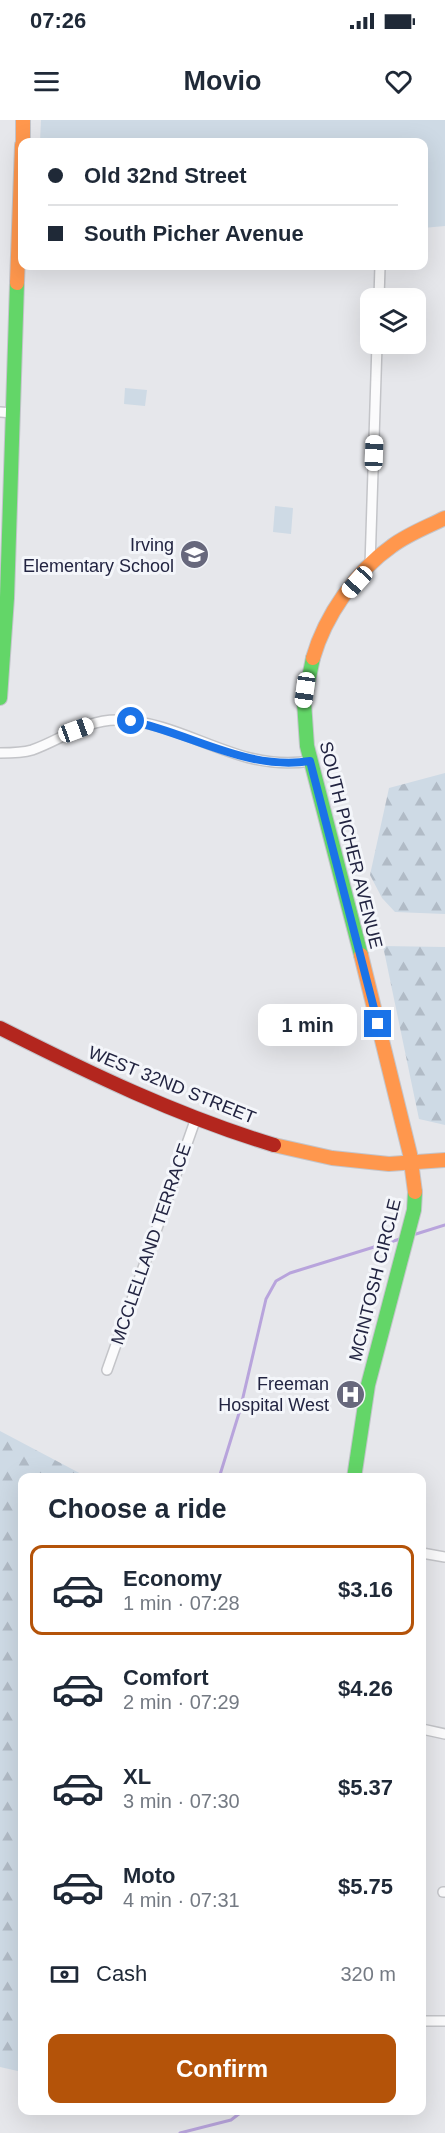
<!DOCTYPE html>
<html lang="en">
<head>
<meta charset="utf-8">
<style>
	:root { --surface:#fff; --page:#f6f6f7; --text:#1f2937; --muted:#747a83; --line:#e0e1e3; --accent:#b45309 }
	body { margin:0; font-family:Helvetica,sans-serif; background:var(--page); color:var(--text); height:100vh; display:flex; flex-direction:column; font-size:22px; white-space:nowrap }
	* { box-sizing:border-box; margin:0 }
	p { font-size:20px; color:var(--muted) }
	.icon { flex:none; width:33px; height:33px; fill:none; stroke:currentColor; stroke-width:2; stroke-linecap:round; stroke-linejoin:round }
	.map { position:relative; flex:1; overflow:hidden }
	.panel { position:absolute; left:18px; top:1353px; width:408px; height:642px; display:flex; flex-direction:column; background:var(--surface); border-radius:12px; box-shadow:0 6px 24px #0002 }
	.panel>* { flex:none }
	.banner { position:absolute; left:18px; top:18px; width:410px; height:132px; border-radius:12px; box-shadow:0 6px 24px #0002; display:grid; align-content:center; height:132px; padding:0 30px; background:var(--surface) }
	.controls { position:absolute; left:360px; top:168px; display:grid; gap:12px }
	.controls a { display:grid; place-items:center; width:66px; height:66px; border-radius:12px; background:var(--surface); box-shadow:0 6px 24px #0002; font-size:30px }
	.end { position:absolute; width:27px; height:27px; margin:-14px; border:8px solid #1a73e8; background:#fff; box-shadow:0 0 0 3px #fff }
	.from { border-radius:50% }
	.bubble { position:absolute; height:42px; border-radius:12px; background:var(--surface); box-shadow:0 6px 24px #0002; font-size:20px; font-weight:700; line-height:42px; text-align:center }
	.car { position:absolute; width:18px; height:36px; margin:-18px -9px; border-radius:8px; box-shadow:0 0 4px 2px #0007; background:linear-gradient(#fff 24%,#345 0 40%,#fff 0 76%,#345 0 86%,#fff 0) }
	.banner b { display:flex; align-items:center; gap:21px; height:57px; font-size:22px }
	.banner b+b { border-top:2px solid var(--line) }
	.banner i { width:15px; height:15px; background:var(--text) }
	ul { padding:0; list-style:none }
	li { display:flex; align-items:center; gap:18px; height:90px; margin:0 12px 9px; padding:0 18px; border:3px solid transparent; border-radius:12px }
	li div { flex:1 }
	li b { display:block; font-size:22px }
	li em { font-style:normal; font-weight:700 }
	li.on { border-color:var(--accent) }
	li>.icon { width:54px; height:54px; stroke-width:1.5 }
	h2 { padding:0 30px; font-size:27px; line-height:72px }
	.pay { display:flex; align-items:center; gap:15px; height:66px; padding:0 30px; font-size:22px }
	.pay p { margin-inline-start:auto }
	.cta { display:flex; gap:12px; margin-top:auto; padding:12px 30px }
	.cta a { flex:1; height:69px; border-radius:12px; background:var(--accent); color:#fff; font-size:24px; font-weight:700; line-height:69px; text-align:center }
	.status { display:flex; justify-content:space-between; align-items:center; height:42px; padding:0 30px; background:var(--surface); direction:ltr }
	.status svg { height:16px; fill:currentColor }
	header { display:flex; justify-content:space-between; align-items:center; height:78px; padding:0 30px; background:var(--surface); font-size:27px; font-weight:700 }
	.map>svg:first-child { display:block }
	.forest { fill:url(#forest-firs) }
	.green { fill:#cedae5 }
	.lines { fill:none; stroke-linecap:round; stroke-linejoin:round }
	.stream { stroke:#b8a4dc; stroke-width:3 }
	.street-casing { stroke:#c3c4c8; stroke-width:12 }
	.fast-casing { stroke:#c3c5cb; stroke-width:16 }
	.slow-casing { stroke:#c3c5cb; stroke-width:16 }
	.jam-casing { stroke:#c3c5cb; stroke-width:16 }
	.street { stroke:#fbfbfc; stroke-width:9 }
	.fast { stroke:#63d668; stroke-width:14 }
	.slow { stroke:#ff974d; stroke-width:14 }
	.jam { stroke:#b3261e; stroke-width:14 }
	.route { stroke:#1a73e8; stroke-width:8 }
	.labels { text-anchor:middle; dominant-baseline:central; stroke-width:6; stroke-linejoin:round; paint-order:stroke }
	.poi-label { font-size:18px; fill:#222441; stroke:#f4f6fa; text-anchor:end }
	.street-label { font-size:18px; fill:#222441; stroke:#f4f6fa }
</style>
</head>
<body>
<div class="status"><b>07:26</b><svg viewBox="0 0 49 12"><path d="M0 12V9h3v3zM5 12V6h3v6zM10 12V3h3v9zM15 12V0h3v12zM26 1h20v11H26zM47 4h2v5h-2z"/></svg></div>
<header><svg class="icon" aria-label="menu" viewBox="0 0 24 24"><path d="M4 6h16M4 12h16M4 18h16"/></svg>Movio<svg class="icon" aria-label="heart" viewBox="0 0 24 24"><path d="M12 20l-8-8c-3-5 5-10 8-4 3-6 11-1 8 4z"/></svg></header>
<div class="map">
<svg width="445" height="2013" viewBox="0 0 445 2013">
	<defs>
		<pattern id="forest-firs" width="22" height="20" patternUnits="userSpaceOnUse" patternTransform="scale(1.5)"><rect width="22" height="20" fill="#cedae5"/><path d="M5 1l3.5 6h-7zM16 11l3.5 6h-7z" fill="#b1bbc6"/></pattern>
	</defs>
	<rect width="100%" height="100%" fill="#e6e7eb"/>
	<g class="forest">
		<polygon points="445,653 445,794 395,792 382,778 370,755 389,668"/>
		<polygon points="383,826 445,827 445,1005 419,999"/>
		<polygon points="0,1311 87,1357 22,1358 22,1952 0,1947"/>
	</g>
	<g class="green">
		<polygon points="41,0 445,0 445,106 423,108 423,22 40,22"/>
		<polygon points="125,268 147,270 145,286 124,284"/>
		<polygon points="275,386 293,388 291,414 273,412"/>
	</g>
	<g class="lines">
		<g class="stream">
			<polyline points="416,1114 445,1105"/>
			<polyline points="219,1358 240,1290 266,1179 276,1161 290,1153 400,1119"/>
			<polyline points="180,2013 231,2000 244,1990"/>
		</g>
		<defs>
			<g id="street">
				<polyline points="379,178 380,146"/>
				<polyline points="0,292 13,293"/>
				<polyline points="370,446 377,224"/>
				<path d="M0,633C11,633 22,633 32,630C61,620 86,599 119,600C188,602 236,653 310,641"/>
				<polyline points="107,1250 196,998"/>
				<polyline points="422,1433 445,1437"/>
				<polyline points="422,1609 445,1614"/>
				<polyline points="443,1772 445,1772"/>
				<polyline points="422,1901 445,1901"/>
			</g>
			<g id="fast">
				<polyline points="313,538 304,582 307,626 361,835"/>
				<polyline points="0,578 7,478 17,163"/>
				<polyline points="354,1358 368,1265 414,1090 415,1072"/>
			</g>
			<g id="slow">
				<polyline points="23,0 23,22"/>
				<polyline points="17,163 22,25"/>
				<path d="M313,538C325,496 356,451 392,426C408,414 427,407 445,398"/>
				<polyline points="361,835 410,1034 415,1072"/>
				<polyline points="274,1025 332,1038 389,1044 445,1040"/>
			</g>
			<path id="jam" d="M0,908C89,953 178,996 274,1025"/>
		</defs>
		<use href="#street" class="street-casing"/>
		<use href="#fast" class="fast-casing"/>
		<use href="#slow" class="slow-casing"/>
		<use href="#jam" class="jam-casing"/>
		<use href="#street" class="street"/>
		<use href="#fast" class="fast"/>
		<use href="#slow" class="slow"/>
		<use href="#jam" class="jam"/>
	</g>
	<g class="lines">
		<path class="route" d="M131,601C192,614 247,651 310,641L378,904"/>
	</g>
	<defs>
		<symbol id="school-disc" viewBox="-11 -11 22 22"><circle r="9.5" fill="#67687c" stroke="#f4f6fa"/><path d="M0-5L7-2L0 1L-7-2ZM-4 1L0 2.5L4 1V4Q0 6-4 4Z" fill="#fff"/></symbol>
		<symbol id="hospital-disc" viewBox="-11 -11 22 22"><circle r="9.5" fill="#67687c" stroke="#f4f6fa"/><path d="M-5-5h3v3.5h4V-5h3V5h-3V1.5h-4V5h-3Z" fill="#fff"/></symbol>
	</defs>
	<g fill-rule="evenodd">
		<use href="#school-disc" x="178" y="418" width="33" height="33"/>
		<use href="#hospital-disc" x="334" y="1258" width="33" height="33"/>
	</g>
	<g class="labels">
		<g class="poi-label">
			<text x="174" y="425">Irving<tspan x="174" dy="21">Elementary School</tspan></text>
			<text x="329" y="1264">Freeman<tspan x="329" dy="21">Hospital West</tspan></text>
		</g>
		<g class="street-label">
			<text transform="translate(351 725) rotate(76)">SOUTH PICHER AVENUE</text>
			<text transform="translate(172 965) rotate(22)">WEST 32ND STREET</text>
			<text transform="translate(151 1124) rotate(-71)">MCCLELLAND TERRACE</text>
			<text transform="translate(375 1160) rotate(-76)">MCINTOSH CIRCLE</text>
		</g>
	</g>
</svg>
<div class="controls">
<a><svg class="icon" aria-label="layers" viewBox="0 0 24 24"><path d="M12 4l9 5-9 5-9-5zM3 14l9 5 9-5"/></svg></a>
</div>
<i class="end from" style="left:131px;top:601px"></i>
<i class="end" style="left:378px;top:904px"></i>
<div class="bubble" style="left:258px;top:884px;width:99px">1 min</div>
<i class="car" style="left:374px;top:333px;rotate:2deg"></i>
<i class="car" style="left:357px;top:462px;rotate:222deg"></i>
<i class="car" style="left:305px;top:570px;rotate:188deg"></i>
<i class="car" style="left:76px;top:610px;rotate:70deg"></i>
<div class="banner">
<b><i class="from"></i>Old 32nd Street</b>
<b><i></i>South Picher Avenue</b>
</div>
<section class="panel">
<h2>Choose a ride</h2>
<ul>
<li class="on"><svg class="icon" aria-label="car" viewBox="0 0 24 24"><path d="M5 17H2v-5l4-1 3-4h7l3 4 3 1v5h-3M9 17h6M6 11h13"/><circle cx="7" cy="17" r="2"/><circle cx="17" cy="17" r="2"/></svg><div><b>Economy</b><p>1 min · 07:28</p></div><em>$3.16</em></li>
<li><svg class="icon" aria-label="car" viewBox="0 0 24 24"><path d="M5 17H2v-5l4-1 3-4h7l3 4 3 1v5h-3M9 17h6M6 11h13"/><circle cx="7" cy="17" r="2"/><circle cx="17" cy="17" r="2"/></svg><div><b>Comfort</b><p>2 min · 07:29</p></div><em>$4.26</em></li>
<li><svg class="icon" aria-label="car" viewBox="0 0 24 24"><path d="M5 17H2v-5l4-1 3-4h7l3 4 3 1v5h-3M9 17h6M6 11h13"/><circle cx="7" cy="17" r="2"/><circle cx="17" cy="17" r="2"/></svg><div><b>XL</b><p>3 min · 07:30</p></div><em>$5.37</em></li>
<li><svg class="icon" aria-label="car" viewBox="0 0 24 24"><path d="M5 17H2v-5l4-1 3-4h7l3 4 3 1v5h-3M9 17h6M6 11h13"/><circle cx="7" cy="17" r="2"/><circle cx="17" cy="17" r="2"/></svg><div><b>Moto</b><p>4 min · 07:31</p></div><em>$5.75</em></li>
</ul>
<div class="pay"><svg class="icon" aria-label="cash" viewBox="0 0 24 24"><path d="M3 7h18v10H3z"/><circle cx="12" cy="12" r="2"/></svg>Cash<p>320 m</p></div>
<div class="cta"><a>Confirm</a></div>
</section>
</div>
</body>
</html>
